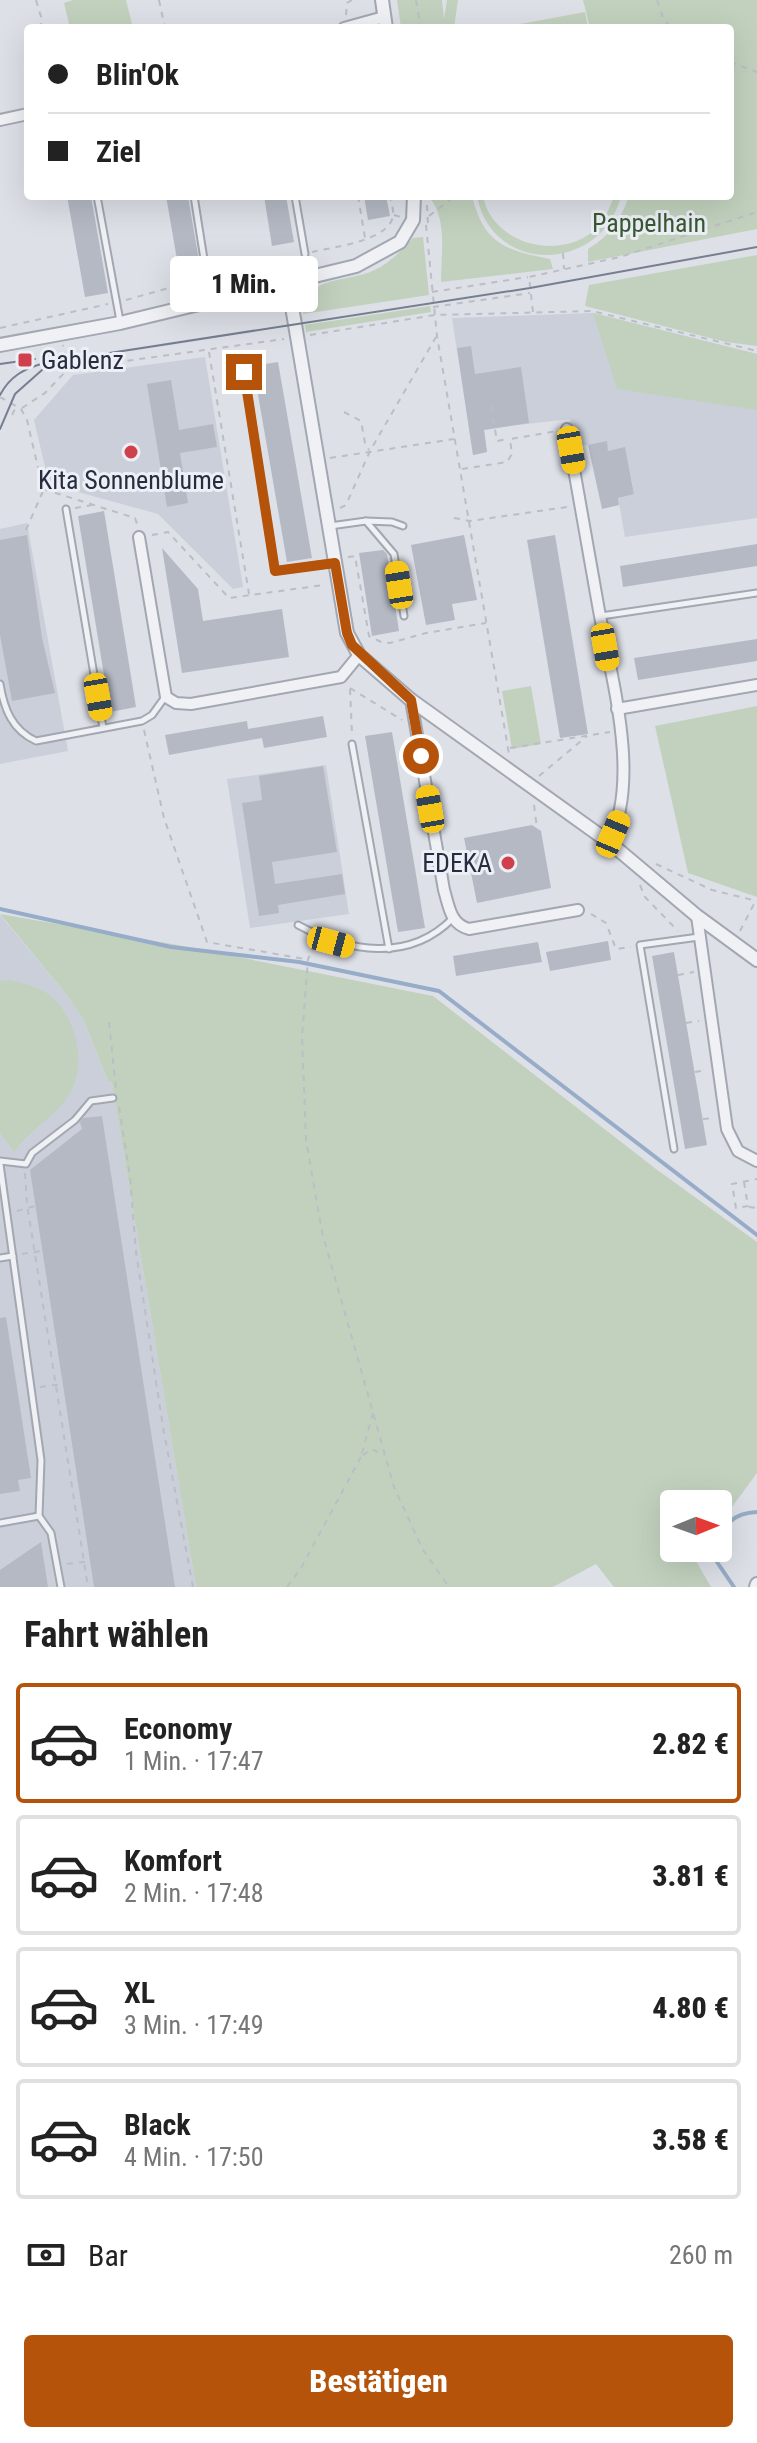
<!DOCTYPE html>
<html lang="de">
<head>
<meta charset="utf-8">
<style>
	:root { --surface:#fff; --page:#f2f2f2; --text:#222; --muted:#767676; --line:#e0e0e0; --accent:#b45309 }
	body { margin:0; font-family:"Roboto Condensed",sans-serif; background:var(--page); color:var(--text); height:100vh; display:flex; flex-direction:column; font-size:30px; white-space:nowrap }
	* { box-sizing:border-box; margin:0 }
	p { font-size:26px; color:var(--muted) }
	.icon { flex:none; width:44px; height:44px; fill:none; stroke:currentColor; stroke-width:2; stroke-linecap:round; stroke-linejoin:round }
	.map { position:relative; height:1587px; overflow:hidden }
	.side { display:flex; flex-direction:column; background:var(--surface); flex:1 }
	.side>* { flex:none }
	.top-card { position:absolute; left:24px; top:24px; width:710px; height:176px; border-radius:8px; box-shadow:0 8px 32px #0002; display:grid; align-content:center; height:176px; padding:0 24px; background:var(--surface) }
	.needle { width:52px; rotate:89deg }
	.controls { position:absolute; left:660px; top:1490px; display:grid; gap:16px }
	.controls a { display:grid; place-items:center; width:72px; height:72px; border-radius:8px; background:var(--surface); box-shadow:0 8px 32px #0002; font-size:40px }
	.end { position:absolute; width:36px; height:36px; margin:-18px; border:10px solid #b45309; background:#fff; box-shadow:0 0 0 4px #fff }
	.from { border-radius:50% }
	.bubble { position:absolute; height:56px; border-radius:8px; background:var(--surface); box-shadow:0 8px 32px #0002; font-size:26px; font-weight:800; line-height:56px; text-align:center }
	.car { position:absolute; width:24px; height:48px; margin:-24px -12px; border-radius:10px; box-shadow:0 0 6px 2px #0007; background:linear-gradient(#f5c518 24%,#345 0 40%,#f5c518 0 76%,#345 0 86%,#f5c518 0) }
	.top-card b { display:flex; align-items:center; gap:28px; height:76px; font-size:30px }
	.top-card b+b { border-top:2px solid var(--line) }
	.top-card i { width:20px; height:20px; background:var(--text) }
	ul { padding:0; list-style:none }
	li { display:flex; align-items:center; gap:24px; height:120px; margin:0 16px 12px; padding:0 8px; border:4px solid var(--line); border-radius:8px }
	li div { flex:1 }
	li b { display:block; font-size:30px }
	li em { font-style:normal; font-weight:800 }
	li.active { border-color:var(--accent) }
	li>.icon { width:72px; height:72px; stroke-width:1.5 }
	h2 { padding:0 24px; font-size:36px; line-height:96px }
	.pay { display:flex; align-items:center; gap:20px; height:88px; padding:0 24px; font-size:30px }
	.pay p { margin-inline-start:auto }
	.primary-button { display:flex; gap:16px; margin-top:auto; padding:16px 24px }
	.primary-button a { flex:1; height:92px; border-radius:8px; background:var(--accent); color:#fff; font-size:32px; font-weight:800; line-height:92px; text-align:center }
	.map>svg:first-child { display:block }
	.built { fill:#cbcfd9 }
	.green { fill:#c2d1be }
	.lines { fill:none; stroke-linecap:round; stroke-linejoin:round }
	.stream { stroke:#97acc8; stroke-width:4 }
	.building { fill:#b4b9c4 }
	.service-casing { stroke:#a2a7b1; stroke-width:9 }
	.minor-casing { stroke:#a2a7b1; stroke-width:14 }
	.tertiary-casing { stroke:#a2a7b1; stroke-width:16 }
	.path { stroke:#bbbec5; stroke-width:2; stroke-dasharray:6 6; stroke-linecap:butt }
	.service { stroke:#eff1f5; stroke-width:5 }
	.minor { stroke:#eff1f5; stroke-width:10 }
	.tertiary { stroke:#eff1f5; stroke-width:12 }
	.tram { stroke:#767f91; stroke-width:2 }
	.route { stroke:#b45309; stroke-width:10 }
	.poi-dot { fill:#cf3f4c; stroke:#eceff5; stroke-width:3 }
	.labels { text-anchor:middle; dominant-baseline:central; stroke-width:6; stroke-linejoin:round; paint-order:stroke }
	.park-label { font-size:26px; fill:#385933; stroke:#eceff5 }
	.poi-label { font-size:26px; fill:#262d3e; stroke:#eceff5; text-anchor:start }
</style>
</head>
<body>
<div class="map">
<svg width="757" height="1587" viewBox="0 0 757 1587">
	<rect width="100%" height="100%" fill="#dde0e7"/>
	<g class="built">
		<polygon points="593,313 757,354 757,518 625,537 618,498 634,493 625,448 608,451 606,442 576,447 570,419 502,427 499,405 481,408 487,452 473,455 452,318"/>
		<polygon points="205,357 243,587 233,589 158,514 49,484 34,420 73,375"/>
		<polygon points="27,523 68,751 0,764 0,529"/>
		<polygon points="326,765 349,914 250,928 227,779"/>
		<polygon points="0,915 67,995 84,1021 108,1081 112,1083 196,1587 0,1587"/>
	</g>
	<g class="green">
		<polygon points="73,0 126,0 133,28 70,28 64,3"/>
		<polygon points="397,0 442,0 444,19 447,0 458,0 454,28 401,28"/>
		<path d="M583,0H757V229L588,262V249C611,235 620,221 629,196H730V28H590Z"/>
		<polygon points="585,12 588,28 498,28"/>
		<path d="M428,196H472C484,244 505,250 550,259L553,269L441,282C441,255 448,217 428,196Z"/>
		<path d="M477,196H483C492,243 555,260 591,233C603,224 609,210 614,196H621C602,273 492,276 477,196Z"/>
		<path d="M423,237L429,295L303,314C303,277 344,282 370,272C388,265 400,252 413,238Z"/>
		<polygon points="757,255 757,346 726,342 585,306 589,285"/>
		<polygon points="430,306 431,312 306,332 305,325"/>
		<polygon points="593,313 757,354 757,410 617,389"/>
		<polygon points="531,686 541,744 512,749 502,691"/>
		<polygon points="757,706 757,897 688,873 655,726"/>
		<polygon points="0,914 178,945 433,996 656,1169 757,1242 757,1473 718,1526 718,1504 674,1504 674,1548 702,1548 695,1559 711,1587 614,1587 596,1564 553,1587 196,1587 112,1083 108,1081 84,1021 67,995"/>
		<path d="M10,980C26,984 43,987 55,1000C79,1025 87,1070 67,1098C52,1119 28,1131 14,1152L0,1132V981Z"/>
	</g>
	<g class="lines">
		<g class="stream">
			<polyline points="0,909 171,947 299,962 439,991 757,1235"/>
			<path d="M718,1546C724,1524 733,1513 757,1512"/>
			<polyline points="718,1548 717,1562 734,1587"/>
		</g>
	</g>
	<g class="building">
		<polygon points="67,196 91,196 108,293 85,297"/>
		<polygon points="166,196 188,196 200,267 179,271"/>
		<polygon points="264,196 286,196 294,242 272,246"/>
		<polygon points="364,196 386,196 390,216 368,220"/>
		<polygon points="471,346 475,374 521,367 529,423 484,430 487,452 473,455 457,348"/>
		<polygon points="278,362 312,558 287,562 253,366"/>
		<polygon points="171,380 179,430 213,424 217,447 180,453 188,503 167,507 147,384"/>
		<polygon points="607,441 608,451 625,447 634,494 618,498 619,505 602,509 588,445"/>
		<polygon points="104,511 136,707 110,712 78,516"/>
		<polygon points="27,535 42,638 55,693 12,701 0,635 0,540"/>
		<polygon points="464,535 477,600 452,604 455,620 426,625 411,545"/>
		<polygon points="555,535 588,734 560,738 527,540"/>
		<polygon points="757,544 757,566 623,587 620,566"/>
		<polygon points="162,548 198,589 203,621 282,609 289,657 182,673"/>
		<polygon points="383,550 387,554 399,631 372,636 359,553"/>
		<polygon points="757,639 757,661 638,680 634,658"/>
		<polygon points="323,716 327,737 264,748 262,738 169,755 165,735 247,721 248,729"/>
		<polygon points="392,732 425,928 398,932 365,736"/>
		<polygon points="323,766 337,852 272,862 275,884 342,874 345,894 278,905 279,913 259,916 242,803 262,800 259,776"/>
		<polygon points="532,825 541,831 551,888 477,903 464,838"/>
		<polygon points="608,941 611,960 550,971 546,952"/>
		<polygon points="538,942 542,962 456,976 453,956"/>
		<polygon points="674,952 707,1145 685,1149 652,956"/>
		<polygon points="102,1116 175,1587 94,1587 90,1561 30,1170 82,1129 80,1122 83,1118"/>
		<polygon points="6,1317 31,1478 18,1480 20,1491 0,1494 0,1318"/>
		<polygon points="41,1542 48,1587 0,1587 0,1570"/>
	</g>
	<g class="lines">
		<defs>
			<g id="service">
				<polyline points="97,196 120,321"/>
				<polyline points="194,196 207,278"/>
				<polyline points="295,196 305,254"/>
				<polyline points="244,372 275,571 334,563"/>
				<polyline points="66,509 103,728"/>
				<polyline points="366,521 392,522 403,526"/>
				<polyline points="330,526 366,521 394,554 404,616"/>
				<polyline points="601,616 757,593"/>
				<path d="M0,684C4,709 12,730 36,741L142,721L152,715L165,697"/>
				<polyline points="352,744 389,949"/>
				<path d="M298,925C348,952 409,963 453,918"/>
				<polyline points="674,1149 640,945 699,937"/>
				<polyline points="0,1161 26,1164 32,1153 75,1120 91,1101 113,1098"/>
				<polyline points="0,1164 41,1460 39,1516 51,1533 61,1587"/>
				<polyline points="0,1258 13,1256"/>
				<polyline points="0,1523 39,1516"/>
			</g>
			<g id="minor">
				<polyline points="344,28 384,17"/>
				<polyline points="0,120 28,114"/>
				<path d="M567,429C577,488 588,547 598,605C610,674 642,778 609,842"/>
				<polyline points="139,537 166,697 176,703 191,704 341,677 359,655"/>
				<path d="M411,700L444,890C449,906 450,924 469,929L578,910"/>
				<polyline points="617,709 757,685"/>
				<polyline points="697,916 727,1129 738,1151 757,1161"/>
			</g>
			<g id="tertiary">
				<polyline points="382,0 386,28"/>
				<polyline points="288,283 347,633 359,655 411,700 609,842 697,916 757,960"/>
				<polyline points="0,345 120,323 356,266 400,242 413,220 414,196"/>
				<polyline points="756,1587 757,1584"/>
			</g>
		</defs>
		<use href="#service" class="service-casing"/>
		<use href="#minor" class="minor-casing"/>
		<use href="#tertiary" class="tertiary-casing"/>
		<g class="path">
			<polyline points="36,0 42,20 40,28"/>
			<polyline points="159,0 165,28"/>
			<polyline points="416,0 421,28"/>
			<polyline points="657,0 663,18 671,28"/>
			<polyline points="346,15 347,3 352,0"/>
			<polyline points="730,62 757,72"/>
			<polyline points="358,196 365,238"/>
			<polyline points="427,205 428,226"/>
			<polyline points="394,215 401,217"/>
			<polyline points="429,216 451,199 470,196"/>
			<polyline points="426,225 437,336 509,754"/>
			<path d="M312,252C333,247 389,241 393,216C394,210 391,202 390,196"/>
			<polyline points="563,253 564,269"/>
			<polyline points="244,268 247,280"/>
			<polyline points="215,276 294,256"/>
			<polyline points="257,276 276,266 275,262"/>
			<polyline points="432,292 528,277"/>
			<polyline points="126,300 197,280"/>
			<polyline points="256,304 266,303 279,310"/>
			<polyline points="433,307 530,293"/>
			<polyline points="533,312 529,277 620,257 757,212"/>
			<polyline points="0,328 108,304"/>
			<polyline points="310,335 435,315 592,311 757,351"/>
			<polyline points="209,352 249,594"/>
			<polyline points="68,369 284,339"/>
			<polyline points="0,397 21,409 27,420 43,489 135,518 137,524"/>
			<polyline points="491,406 497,441 508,439"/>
			<polyline points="22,408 45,393 68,369 63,345"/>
			<polyline points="344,412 361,421 365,443 369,450"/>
			<polyline points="12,415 16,407"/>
			<polyline points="330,458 454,439"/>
			<polyline points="462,469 507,462 512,454 510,439 557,431"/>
			<polyline points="75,508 92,505"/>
			<polyline points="340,508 346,505 370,451 436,337"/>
			<polyline points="454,518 470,521 567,507"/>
			<polyline points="26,530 43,491"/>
			<polyline points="152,535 168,532 229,598 324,585"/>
			<polyline points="348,557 355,556 369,636 381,642 390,643 426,633 486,623"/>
			<polyline points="350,688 402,720"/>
			<polyline points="350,689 352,734"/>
			<polyline points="144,730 164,818 207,942 305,959"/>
			<polyline points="510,748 610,732"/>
			<polyline points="539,776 587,736"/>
			<polyline points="534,805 537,828"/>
			<polyline points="656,864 712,890 757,901"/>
			<polyline points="640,885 645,897 678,931"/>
			<polyline points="591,914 606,923 616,949 631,947"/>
			<polyline points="740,931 755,902"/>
			<polyline points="315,945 308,959 302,1037 306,1140 322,1232 394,1487 423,1550 449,1587"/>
			<polyline points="678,975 694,972"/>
			<polyline points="109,1022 116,1089"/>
			<polyline points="686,1023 699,1021"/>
			<polyline points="695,1072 706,1070"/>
			<polyline points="119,1107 130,1176 136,1252 163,1427 193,1587"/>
			<polyline points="703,1119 714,1118"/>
			<polyline points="25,1173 27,1204 88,1587"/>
			<polyline points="744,1182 748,1206 736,1208 732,1184 757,1179"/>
			<polyline points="749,1207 757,1208"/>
			<polyline points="17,1211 35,1206"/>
			<polyline points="22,1254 42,1251"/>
			<polyline points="40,1387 63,1384"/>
			<polyline points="373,1413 361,1457 371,1449 385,1455"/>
			<polyline points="67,1564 90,1561"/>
			<polyline points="287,1587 301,1568 361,1457"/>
		</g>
		<use href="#service" class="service"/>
		<use href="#minor" class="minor"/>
		<use href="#tertiary" class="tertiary"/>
		<g class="tram">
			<polyline points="0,364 35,359"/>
			<path d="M0,395C10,376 25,368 45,363L530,288L757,247"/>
			<polyline points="0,429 15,394 42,370"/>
		</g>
	</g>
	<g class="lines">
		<polyline class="route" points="244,372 275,571 335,563 347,633 352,645 411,700 421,756"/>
	</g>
	<g class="poi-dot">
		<rect x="17" y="352" width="16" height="16" rx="4"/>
		<circle cx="131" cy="452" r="8"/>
		<circle cx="508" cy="863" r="8"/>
	</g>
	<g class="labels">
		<g class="park-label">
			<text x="649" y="223">Pappelhain</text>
		</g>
		<g class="poi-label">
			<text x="41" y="360">Gablenz</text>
			<text x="131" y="480" text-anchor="middle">Kita Sonnenblume</text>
			<text x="492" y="863" text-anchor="end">EDEKA</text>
		</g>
	</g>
</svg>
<div class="controls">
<a><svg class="needle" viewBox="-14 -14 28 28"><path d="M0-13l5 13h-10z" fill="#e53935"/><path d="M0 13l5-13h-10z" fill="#767676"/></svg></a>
</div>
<i class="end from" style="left:421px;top:756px"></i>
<i class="end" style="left:244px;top:372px"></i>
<div class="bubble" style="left:170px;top:256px;width:148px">1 Min.</div>
<i class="car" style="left:571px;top:450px;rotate:170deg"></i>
<i class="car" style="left:399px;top:585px;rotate:351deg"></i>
<i class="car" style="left:605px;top:647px;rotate:170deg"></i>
<i class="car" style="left:98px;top:697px;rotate:170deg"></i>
<i class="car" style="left:430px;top:809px;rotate:350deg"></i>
<i class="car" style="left:613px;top:834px;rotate:23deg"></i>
<i class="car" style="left:331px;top:942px;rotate:105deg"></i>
<div class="top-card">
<b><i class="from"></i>Blin'Ok</b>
<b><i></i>Ziel</b>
</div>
</div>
<section class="side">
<h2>Fahrt wählen</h2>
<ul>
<li class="active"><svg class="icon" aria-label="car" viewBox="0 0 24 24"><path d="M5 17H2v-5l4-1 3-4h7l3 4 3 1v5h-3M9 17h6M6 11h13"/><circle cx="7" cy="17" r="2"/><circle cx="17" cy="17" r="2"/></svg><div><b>Economy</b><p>1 Min. · 17:47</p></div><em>2.82 €</em></li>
<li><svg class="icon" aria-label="car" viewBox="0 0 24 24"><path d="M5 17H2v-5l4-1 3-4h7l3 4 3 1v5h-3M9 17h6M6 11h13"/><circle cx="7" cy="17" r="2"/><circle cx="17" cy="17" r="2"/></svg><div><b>Komfort</b><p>2 Min. · 17:48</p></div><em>3.81 €</em></li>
<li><svg class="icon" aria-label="car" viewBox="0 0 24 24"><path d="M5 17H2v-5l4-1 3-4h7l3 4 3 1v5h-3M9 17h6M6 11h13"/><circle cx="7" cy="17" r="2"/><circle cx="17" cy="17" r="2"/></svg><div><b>XL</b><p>3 Min. · 17:49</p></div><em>4.80 €</em></li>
<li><svg class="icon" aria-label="car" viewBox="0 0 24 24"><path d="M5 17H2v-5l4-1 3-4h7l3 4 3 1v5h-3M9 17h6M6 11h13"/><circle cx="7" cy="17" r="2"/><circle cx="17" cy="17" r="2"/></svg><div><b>Black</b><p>4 Min. · 17:50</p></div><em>3.58 €</em></li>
</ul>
<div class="pay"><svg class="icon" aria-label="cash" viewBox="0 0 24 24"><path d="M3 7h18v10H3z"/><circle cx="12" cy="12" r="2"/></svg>Bar<p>260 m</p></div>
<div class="primary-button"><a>Bestätigen</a></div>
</section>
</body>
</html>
